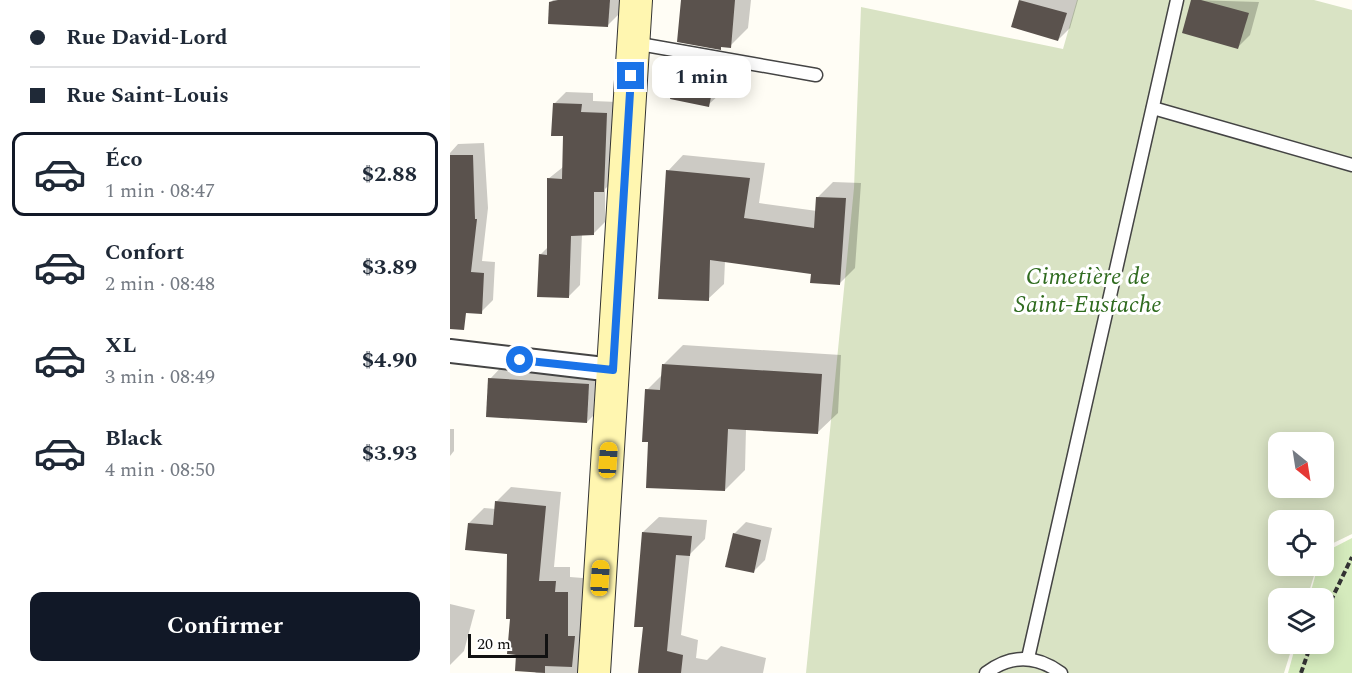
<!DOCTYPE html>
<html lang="fr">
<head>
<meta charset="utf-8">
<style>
	:root { --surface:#fff; --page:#f6f6f7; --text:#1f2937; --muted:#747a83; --line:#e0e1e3; --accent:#111827 }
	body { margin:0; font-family:Spectral,serif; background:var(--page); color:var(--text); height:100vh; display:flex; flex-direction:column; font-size:22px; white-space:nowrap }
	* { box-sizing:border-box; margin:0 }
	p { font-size:20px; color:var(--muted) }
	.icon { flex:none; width:33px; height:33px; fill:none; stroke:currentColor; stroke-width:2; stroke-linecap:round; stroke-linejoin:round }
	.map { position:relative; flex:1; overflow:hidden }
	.panel { display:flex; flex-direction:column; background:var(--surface); width:450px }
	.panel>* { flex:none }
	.top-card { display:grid; align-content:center; height:132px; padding:0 30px; background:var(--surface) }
	.needle { width:39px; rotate:150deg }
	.controls { position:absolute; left:818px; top:432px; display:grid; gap:12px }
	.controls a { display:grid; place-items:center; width:66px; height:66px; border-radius:12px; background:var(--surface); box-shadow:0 3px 15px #0003; font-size:30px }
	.scale { position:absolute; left:18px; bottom:15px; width:80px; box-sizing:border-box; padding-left:6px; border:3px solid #111; border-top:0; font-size:16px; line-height:21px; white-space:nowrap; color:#111; -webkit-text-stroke:4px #fff; paint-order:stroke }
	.end { position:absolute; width:27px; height:27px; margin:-14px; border:8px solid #1a73e8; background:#fff; box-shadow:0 0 0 3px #fff }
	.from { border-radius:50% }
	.bubble { position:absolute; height:42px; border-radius:12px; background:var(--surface); box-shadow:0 3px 15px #0003; font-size:20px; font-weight:700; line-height:42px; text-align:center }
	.car { position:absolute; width:18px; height:36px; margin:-18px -9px; border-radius:8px; box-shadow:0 0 4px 2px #0007; background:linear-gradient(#f5c518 24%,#345 0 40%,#f5c518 0 76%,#345 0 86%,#f5c518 0) }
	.top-card b { display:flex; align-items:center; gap:21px; height:57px; font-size:22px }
	.top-card b+b { border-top:2px solid var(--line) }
	.top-card i { width:15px; height:15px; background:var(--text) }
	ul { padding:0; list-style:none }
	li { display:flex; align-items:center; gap:18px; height:84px; margin:0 12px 9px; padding:0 18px; border:3px solid transparent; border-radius:12px }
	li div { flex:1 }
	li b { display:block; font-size:22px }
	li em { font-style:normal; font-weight:700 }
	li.selected { border-color:var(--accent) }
	li>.icon { width:54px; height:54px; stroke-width:1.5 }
	.cta { display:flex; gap:12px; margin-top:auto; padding:12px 30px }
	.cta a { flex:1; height:69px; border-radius:12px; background:var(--accent); color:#fff; font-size:24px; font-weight:700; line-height:69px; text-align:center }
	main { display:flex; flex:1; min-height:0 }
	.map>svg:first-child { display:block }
	.green { fill:#d5ebbd }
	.cemetery { fill:#d9e3c4; fill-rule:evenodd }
	.shadow { fill:#0003 }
	.building { fill:#5a524d }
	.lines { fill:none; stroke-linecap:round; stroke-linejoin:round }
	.lane-casing { stroke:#444; stroke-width:15 }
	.street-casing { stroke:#444; stroke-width:26 }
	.secondary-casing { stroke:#333; stroke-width:34 }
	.path { stroke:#333; stroke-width:4; stroke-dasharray:6 3; stroke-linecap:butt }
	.lane { stroke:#fff; stroke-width:12 }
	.street { stroke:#fff; stroke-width:22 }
	.secondary { stroke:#fff6b0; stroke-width:32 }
	.route { stroke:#1a73e8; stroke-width:8 }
	.labels { text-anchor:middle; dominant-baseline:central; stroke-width:6; stroke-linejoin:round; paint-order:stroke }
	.park-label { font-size:24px; font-style:italic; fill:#2f6b1f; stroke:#fff }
</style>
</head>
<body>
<main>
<section class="panel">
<div class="top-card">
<b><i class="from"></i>Rue David-Lord</b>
<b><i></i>Rue Saint-Louis</b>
</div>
<ul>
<li class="selected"><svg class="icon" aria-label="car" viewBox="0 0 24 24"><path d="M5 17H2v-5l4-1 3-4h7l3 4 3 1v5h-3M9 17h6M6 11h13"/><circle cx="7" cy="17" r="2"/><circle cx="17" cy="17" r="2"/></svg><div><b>Éco</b><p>1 min · 08:47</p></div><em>$2.88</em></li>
<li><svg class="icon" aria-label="car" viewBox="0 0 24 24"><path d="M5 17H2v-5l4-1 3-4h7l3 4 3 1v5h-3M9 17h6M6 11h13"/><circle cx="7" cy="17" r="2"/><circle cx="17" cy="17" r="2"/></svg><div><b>Confort</b><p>2 min · 08:48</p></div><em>$3.89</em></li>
<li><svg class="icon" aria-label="car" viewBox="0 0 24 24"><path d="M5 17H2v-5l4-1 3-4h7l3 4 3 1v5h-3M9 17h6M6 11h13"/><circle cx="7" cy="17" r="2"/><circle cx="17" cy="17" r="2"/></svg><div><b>XL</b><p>3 min · 08:49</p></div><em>$4.90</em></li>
<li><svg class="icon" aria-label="car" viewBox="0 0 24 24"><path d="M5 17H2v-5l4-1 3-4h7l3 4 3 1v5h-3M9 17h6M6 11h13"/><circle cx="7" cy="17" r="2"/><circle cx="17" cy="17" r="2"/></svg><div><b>Black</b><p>4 min · 08:50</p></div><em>$3.93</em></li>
</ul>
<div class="cta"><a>Confirmer</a></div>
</section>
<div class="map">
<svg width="902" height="673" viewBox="0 0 902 673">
	<rect width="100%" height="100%" fill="#fffdf5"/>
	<polygon class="green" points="902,538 902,673 838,673 846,644 873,644 873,598 859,598 868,566 873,566 873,553"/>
	<path class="cemetery" d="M627,0H864L902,10V534L873,548V520H828V566H867L857,598H828V644H843L834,673H356L404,188L411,7L613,49ZM828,442H873V488H828Z"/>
	<g class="shadow">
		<polygon points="103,0 170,0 169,14 157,26 101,2"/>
		<polygon points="233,0 301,0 298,28 280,46 273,45 270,48"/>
		<polygon points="570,0 628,0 620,28 608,40 563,26"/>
		<polygon points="743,0 809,2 800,35 788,47"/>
		<polygon points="241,48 278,55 270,94 258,105 230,60"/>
		<polygon points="116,92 143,93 143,101 168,102 165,179 155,189 155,222 143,234 132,234 130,285 118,297 90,255 99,246 98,179 113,167 115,135 104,104"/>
		<polygon points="34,143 38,208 32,261 45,262 43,300 31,312 0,311 0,153 8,144"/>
		<polygon points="233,155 315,163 309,203 367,211 368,197 383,182 411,183 405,268 390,283 363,273 275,261 274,284 258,299 218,171"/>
		<polygon points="233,345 391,355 388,413 368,432 296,428 295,470 275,490 199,441 197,390 213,374 213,365"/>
		<polygon points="57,361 156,367 154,405 137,422 40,379"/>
		<polygon points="0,429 4,429 4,451 0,456"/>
		<polygon points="61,487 111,492 104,567 120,567 120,577 133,578 135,673 86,673 68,654 61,617 58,552 19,523 34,508 46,509 46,502"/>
		<polygon points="209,517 257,520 255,539 240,554 231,635 248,640 246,658 257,660 271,646 316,658 313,673 190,673 195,626 193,532"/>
		<polygon points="296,522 322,528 315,560 303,572 284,534"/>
		<polygon points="0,604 25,610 14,651 0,665"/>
	</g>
	<g class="building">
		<polygon points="108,0 160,0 158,27 98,24 99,2"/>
		<polygon points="231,0 285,0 281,48 271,47 271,50 227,42"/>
		<polygon points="569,0 617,13 608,41 561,27"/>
		<polygon points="741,0 751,0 799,13 788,49 732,33"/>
		<polygon points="228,59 267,66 259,107 220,99"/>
		<polygon points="103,103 132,104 131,112 157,113 154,192 144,192 144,235 121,236 119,298 87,297 89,254 97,255 97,178 112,179 113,136 101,136"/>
		<polygon points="0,155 23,155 25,219 27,219 21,272 34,273 32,314 16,313 14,330 0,329"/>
		<polygon points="216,170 300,178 294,218 364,228 366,197 396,198 390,285 360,283 361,274 260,260 259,301 208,299"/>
		<polygon points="212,364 372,374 368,434 278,429 275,491 196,488 198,442 192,442 195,389 210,390"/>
		<polygon points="38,378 139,384 137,423 36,417"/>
		<polygon points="45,501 96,506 89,581 106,581 105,592 118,592 118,636 125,636 122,667 95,666 95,673 65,671 66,655 57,654 60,619 56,619 57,554 15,550 18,523 43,525"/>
		<polygon points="192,532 242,536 240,556 226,555 217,651 233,655 231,673 188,673 193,627 184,627"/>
		<polygon points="283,533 311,540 304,573 275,567"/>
	</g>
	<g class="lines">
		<defs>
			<g id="lane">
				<polyline points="184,43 366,75"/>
				<polyline points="703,108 902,165"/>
				<polyline points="578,658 727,0"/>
				<path d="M536,673C561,654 586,655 611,673"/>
			</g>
			<polyline id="street" points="0,351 163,370"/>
			<polyline id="secondary" points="144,673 186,0"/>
		</defs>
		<use href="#lane" class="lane-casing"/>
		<use href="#street" class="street-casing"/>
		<use href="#secondary" class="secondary-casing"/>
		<g class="path">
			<polyline points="873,617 902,557"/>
			<polyline points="851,673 861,644"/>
		</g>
		<use href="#lane" class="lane"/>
		<use href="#street" class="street"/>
		<use href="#secondary" class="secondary"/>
	</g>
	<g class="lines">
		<polyline class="route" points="70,360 163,370 181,76"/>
	</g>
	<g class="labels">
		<g class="park-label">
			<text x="638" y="277">Cimetière de<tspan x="638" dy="28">Saint-Eustache</tspan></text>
		</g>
	</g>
</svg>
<div class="controls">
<a><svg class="needle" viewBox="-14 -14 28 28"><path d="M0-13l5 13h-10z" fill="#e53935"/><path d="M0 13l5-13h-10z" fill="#747a83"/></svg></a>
<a><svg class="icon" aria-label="locate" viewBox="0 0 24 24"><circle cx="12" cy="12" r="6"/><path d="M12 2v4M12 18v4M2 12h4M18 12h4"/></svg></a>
<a><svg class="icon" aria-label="layers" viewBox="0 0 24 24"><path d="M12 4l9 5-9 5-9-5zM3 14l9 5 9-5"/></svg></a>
</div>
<div class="scale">20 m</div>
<i class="end from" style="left:70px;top:360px"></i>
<i class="end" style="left:181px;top:76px"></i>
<div class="bubble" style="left:202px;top:56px;width:99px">1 min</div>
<i class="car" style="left:158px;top:460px;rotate:4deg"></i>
<i class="car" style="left:150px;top:578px;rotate:4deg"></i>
</div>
</main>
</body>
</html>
